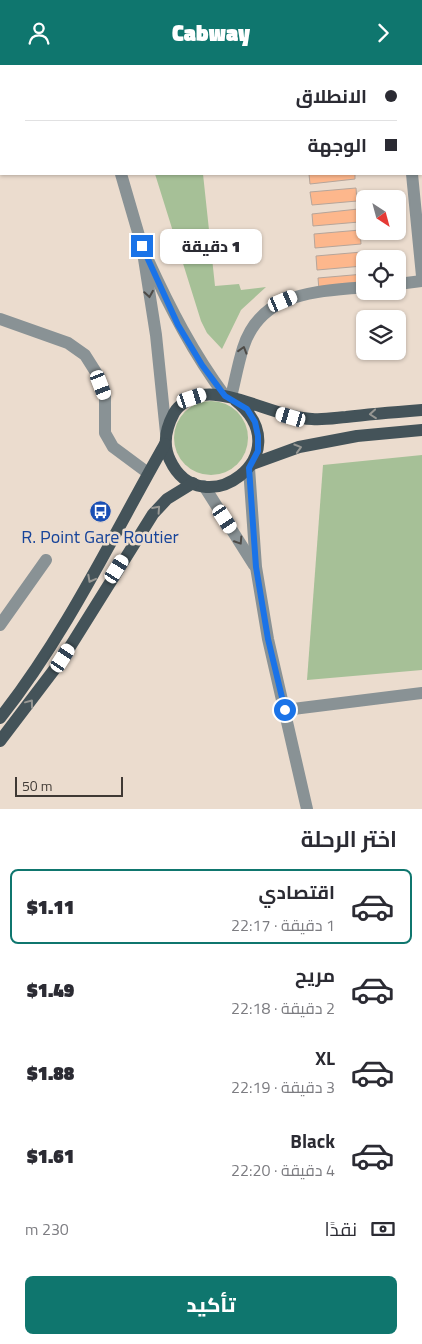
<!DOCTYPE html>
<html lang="ar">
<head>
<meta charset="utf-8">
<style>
	:root { --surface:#fff; --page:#f7f7f7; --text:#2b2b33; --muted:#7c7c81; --line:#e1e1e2; --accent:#0f766e }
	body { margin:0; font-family:"Titillium Web",Cairo,sans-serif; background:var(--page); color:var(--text); direction:rtl; height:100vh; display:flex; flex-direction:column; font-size:19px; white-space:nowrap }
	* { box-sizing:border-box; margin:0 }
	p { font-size:16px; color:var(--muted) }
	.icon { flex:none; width:28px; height:28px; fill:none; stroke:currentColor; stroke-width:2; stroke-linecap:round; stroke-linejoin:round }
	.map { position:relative; height:744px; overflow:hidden; direction:ltr }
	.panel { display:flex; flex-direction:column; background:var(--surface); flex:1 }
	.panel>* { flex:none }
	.hud { position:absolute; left:0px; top:0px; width:422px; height:110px; box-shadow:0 1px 4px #0004; direction:rtl; display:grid; align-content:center; height:110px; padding:0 25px; background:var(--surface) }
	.needle { width:32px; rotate:144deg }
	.fabs { position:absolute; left:356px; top:125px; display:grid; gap:10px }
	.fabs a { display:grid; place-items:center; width:50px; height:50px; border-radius:8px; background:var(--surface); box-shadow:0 1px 4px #0004; font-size:25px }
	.scale { position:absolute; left:15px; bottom:12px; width:108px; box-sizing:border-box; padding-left:5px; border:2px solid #3f3934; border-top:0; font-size:14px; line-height:18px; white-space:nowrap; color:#3f3934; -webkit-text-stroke:4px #ebdcce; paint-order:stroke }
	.end { position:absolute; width:22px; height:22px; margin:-11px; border:6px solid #1a73e8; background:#fff; box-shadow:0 0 0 2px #fff }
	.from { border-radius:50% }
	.bubble { position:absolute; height:35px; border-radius:8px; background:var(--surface); box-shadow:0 1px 4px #0004; font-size:16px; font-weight:800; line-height:35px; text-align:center; direction:rtl }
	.car { position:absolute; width:15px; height:30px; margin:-15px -8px; border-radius:6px; box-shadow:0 0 4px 1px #0007; background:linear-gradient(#fff 24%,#345 0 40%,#fff 0 76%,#345 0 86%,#fff 0) }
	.hud b { display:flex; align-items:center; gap:18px; height:48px; font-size:19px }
	.hud b+b { border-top:1px solid var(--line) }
	.hud i { width:12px; height:12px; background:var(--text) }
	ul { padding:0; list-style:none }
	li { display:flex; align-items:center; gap:15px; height:75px; margin:0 10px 8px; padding:0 15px; border:2px solid transparent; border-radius:8px }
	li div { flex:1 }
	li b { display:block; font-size:19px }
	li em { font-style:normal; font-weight:800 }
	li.active { border-color:var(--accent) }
	li>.icon { width:45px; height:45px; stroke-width:1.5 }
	h2 { padding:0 25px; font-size:22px; line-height:60px }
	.pay { display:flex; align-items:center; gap:12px; height:55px; padding:0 25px; font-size:19px }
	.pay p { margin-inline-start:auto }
	.cta { display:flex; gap:10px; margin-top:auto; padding:10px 25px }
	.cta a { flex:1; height:58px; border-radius:8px; background:var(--accent); color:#fff; font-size:20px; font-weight:800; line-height:58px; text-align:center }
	header { display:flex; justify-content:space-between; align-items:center; height:65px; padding:0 25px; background:var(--accent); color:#fff; font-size:22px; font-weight:800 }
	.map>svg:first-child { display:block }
	.green { fill:#a6c097 }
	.building { fill:#fdb78c; stroke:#b6a59a }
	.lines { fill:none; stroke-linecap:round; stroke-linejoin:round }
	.minor { stroke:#899295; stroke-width:12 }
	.major { stroke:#445359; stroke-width:12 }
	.oneway { stroke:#4e4b47 }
	.oneway2 { stroke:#989894 }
	.route { stroke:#1a73e8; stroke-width:6 }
	.labels { text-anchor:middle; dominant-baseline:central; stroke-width:5; stroke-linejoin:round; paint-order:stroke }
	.transit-label { font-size:18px; fill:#164399; stroke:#ebdcce }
</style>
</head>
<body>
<header><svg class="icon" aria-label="forward" viewBox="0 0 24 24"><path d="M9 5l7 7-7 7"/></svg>Cabway<svg class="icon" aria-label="person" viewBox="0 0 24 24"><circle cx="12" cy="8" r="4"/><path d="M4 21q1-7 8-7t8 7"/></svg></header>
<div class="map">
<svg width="422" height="744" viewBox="0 0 422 744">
	<rect width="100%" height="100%" fill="#ebdcce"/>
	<g class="green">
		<polygon points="155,109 203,109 215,221 239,219 241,225 266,222 241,245 222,284 207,268 201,256"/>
		<circle cx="211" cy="373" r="37"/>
		<polygon points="422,390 422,605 307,615 323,400"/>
	</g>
	<g class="building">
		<polygon points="309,109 355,109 355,114 310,119"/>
		<polygon points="356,123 357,136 312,140 310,127"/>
		<polygon points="358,144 359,157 313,161 312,149"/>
		<polygon points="360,165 361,179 315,183 314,169"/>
		<polygon points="362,187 363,201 317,205 316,191"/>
		<polygon points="364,209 365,220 319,225 318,213"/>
	</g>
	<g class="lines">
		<g class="minor">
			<polyline points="100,0 101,1"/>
			<polyline points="175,1 175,0"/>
			<polyline points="421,9 422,9"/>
			<polyline points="121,109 142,181 156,270 166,368"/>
			<polyline points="412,109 422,211"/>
			<path d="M148,195C170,243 193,288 225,331"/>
			<polyline points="398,219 422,216"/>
			<polyline points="0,254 68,278 85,290 97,309 105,331 105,368 113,382 148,408"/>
			<path d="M231,332C235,316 238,299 243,283C261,226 316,227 365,222"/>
			<polyline points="249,403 256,502 268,574 307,744"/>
			<polyline points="204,421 254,500"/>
			<polyline points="0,560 46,495"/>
			<polyline points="285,645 422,628"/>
		</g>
		<g class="major">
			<path d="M235,335C304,390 201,462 170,395C162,379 166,363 174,348C179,339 192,332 202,330C231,325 279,353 312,354C323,355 335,353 346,352C372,349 397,347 422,345"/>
			<polyline points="252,399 299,382 357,371 422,365"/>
			<path d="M0,653C67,568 112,472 165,379"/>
			<polyline points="0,676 63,593 153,449 167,434 193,418"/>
		</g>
	</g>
	<defs><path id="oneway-chevron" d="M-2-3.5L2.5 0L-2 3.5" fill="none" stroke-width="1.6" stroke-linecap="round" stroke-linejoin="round" transform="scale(1.25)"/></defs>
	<g class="oneway">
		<use href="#oneway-chevron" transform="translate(149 229) rotate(81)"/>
		<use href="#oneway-chevron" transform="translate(243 285) rotate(-73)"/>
		<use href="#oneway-chevron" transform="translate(239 476) rotate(57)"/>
	</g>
	<g class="oneway2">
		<use href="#oneway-chevron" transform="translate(373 349) rotate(175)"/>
		<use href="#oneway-chevron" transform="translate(298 383) rotate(-17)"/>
		<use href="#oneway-chevron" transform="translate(157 444) rotate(-48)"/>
		<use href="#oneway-chevron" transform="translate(91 514) rotate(118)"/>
		<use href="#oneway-chevron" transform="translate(30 638) rotate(-53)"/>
	</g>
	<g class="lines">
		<polyline class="route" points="142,181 178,260 202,300 225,331 247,344 255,357 258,371 258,386 249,403 256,502 268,574 285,645"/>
	</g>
	<defs>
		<symbol id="bus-disc" viewBox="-11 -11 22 22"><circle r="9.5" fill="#1a4fb4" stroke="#ebdcce"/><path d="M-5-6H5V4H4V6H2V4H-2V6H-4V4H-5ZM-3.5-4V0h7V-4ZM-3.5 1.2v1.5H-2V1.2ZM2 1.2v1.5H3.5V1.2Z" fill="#fff"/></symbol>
	</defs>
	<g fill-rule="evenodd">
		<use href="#bus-disc" x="88" y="434" width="25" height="25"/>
	</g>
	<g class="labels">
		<g class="transit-label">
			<text x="100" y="471">R. Point Gare Routier</text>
		</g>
	</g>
</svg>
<div class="fabs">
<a><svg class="needle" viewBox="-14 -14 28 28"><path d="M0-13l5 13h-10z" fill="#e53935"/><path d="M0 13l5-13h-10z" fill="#7c7c81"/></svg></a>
<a><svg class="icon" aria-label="locate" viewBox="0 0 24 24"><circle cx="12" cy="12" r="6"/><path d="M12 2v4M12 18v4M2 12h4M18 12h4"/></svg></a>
<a><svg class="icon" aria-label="layers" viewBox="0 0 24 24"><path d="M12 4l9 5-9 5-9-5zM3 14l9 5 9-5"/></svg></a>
</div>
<div class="scale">50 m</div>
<i class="end from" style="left:285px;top:645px"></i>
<i class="end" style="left:142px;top:181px"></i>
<div class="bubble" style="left:160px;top:164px;width:102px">1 دقيقة</div>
<i class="car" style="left:283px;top:236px;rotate:67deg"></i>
<i class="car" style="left:101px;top:320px;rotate:159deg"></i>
<i class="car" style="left:192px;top:333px;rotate:72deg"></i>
<i class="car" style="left:291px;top:352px;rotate:286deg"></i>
<i class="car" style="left:225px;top:454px;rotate:147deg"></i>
<i class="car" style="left:117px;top:504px;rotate:32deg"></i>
<i class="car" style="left:63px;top:593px;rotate:33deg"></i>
<div class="hud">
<b><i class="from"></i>الانطلاق</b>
<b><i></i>الوجهة</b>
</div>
</div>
<section class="panel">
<h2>اختر الرحلة</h2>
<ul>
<li class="active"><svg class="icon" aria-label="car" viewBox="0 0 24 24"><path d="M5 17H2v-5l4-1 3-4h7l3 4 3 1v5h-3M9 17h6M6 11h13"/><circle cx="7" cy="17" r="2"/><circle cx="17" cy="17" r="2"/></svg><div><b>اقتصادي</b><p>1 دقيقة · 22:17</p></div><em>$1.11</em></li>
<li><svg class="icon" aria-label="car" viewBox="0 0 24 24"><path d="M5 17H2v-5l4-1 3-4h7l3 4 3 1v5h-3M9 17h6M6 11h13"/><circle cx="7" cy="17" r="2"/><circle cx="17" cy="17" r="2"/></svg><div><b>مريح</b><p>2 دقيقة · 22:18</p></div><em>$1.49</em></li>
<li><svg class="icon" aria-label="car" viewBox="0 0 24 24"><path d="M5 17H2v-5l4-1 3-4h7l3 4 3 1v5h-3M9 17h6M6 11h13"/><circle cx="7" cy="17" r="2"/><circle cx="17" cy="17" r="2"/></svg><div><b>XL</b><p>3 دقيقة · 22:19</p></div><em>$1.88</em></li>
<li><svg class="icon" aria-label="car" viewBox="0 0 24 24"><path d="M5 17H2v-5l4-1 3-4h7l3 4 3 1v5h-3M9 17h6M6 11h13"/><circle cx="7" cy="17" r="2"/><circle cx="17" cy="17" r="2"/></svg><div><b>Black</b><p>4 دقيقة · 22:20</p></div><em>$1.61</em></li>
</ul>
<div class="pay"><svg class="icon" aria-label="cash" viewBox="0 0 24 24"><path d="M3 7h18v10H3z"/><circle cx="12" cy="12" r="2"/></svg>نقدًا<p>230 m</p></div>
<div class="cta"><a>تأكيد</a></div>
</section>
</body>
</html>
